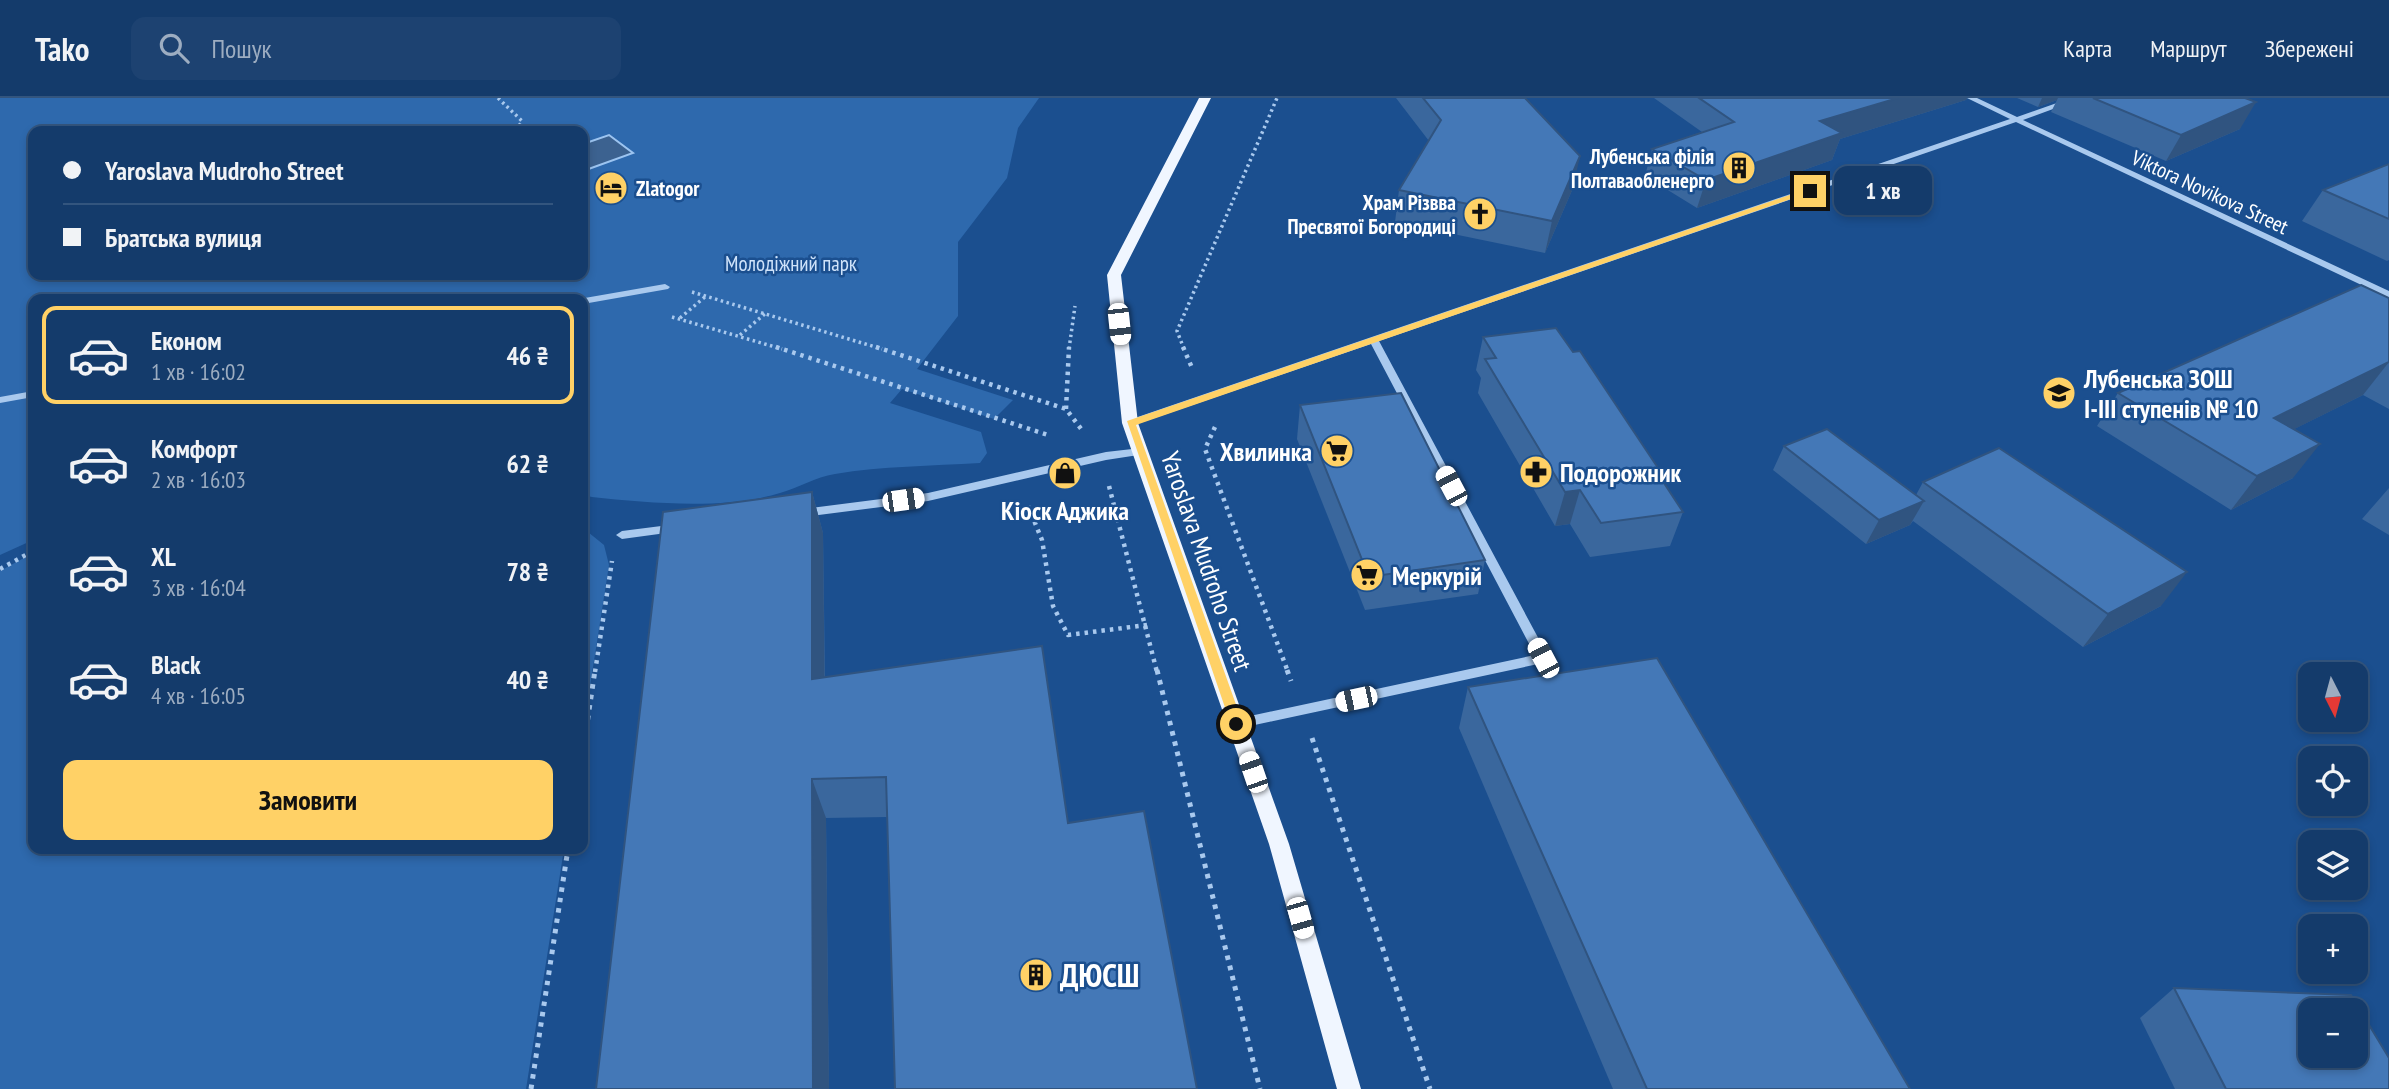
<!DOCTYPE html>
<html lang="uk">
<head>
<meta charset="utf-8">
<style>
	:root { --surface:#143b6b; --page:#1d4271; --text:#f1f3f6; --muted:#9dadc1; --line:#33557e; --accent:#ffd166 }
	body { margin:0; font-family:"PT Sans Narrow",sans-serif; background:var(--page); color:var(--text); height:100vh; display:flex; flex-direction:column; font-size:26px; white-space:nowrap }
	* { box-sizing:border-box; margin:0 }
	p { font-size:23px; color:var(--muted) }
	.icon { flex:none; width:38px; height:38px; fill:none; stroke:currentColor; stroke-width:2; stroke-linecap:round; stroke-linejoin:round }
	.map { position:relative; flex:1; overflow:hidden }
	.sheet { position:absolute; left:28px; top:196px; width:560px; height:560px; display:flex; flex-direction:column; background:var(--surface); border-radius:14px; box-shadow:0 4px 10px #0003,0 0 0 2px var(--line) }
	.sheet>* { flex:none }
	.hud { position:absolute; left:28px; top:28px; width:560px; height:154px; border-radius:14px; box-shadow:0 4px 10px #0003,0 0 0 2px var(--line); display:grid; align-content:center; height:154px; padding:0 35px; background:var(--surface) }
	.needle { width:46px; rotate:174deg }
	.controls { position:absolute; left:2298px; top:564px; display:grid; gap:14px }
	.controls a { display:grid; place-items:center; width:70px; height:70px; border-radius:14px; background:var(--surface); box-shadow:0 4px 10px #0003,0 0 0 2px var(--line); font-size:35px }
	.end { position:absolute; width:32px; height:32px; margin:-16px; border:9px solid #ffd166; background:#111; box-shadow:0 0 0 4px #111 }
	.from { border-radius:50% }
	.bubble { position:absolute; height:49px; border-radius:14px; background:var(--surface); box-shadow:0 4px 10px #0003,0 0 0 2px var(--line); font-size:23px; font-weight:600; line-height:49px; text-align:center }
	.car { position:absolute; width:21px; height:42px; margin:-21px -10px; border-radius:9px; box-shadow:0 0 5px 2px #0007; background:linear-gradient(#fff 24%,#345 0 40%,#fff 0 76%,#345 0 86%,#fff 0) }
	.hud b { display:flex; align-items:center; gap:24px; height:66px; font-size:26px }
	.hud b+b { border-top:2px solid var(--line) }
	.hud i { width:18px; height:18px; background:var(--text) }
	ul { padding:12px 0 0; list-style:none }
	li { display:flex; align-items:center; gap:21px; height:98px; margin:0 14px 10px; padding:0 21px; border:4px solid transparent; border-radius:14px }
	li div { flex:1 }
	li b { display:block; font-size:26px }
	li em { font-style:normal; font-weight:600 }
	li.selected { border-color:var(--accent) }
	li>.icon { width:63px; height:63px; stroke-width:1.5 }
	.button { display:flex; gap:14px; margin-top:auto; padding:14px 35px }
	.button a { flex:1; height:80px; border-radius:14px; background:var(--accent); color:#111; font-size:28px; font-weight:600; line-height:80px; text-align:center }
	header { display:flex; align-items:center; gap:42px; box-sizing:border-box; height:98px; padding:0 35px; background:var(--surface); border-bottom:2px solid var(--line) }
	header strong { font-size:33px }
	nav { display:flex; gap:38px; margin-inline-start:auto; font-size:24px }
	.search { width:490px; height:63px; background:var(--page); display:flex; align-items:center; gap:18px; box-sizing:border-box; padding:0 24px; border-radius:14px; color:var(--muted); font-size:26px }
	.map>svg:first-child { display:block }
	.green { fill:#2e69ad; fill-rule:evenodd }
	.water { fill:#3c6290; stroke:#9cc4f0; stroke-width:2 }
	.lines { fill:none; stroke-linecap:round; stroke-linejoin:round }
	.path-far2 { stroke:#a9c9ee; stroke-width:3.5; stroke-dasharray:2.5 3.5; stroke-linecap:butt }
	.path-far1 { stroke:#a9c9ee; stroke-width:4.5; stroke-dasharray:3.5 5; stroke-linecap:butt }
	.path { stroke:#a9c9ee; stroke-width:5; stroke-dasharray:4.5 6; stroke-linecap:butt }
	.minor { fill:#a9c9ee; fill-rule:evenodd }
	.major { fill:#f0f6ff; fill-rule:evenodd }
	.wall { fill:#3a679d }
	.shaded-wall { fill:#305480 }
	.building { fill:#4478b7; stroke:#305480; stroke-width:2; fill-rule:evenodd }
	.route { fill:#ffd166 }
	.labels { text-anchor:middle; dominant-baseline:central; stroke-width:5; stroke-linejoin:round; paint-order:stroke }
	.far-poi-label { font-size:21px; font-weight:bold; fill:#fff; stroke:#1b4f8f; text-anchor:end }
	.far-street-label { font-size:21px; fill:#fff; stroke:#1b4f8f }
	.far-park-label { font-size:21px; fill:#cfe3fa; stroke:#1b4f8f }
	.poi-label { font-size:26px; font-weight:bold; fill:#fff; stroke:#1b4f8f; text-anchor:start }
	.street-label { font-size:26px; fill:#fff; stroke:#1b4f8f }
	.near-poi-label { font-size:32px; font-weight:bold; fill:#fff; stroke:#1b4f8f; text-anchor:start }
</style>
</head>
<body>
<header>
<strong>Tako</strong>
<div class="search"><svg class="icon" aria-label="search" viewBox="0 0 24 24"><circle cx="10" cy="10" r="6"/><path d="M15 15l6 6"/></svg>Пошук</div>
<nav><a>Карта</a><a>Маршрут</a><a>Збережені</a></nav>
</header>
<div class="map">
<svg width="2389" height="991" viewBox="0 0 2389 991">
	<rect width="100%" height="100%" fill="#1b4f8f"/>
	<g class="green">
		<path d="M0,0H1039L1018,30L1007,80L958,144V218L917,271L1013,302L994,321L902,291L890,305L981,334L987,355L980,365C932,368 882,368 835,376C815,379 799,390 780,395C725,412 649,405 592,399L583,397V201H33V442L0,457ZM33,33H583V177H33Z"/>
		<polygon points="583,430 604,447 609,467 583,633"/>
		<polygon points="33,455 33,751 564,751 526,991 0,991 0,473"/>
	</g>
	<polygon class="water" points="609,37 633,55 583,73 583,46"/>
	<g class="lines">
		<g class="path-far2">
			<polyline points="498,0 522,23 516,33"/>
			<polyline points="692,194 882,251"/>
			<polyline points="672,219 782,251"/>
			<polyline points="680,220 706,198"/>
			<polyline points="740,237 767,214"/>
			<polyline points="1069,251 1075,208"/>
			<polyline points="1184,251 1177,233 1277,0"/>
		</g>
		<g class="path-far1">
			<polyline points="776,249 1048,337"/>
			<polyline points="876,249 1066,311 1082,332"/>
			<polyline points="1183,249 1193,272"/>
			<polyline points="1066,311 1069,249"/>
			<polyline points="1215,329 1205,351 1288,574"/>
			<polyline points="1109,388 1157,574"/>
			<polyline points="1028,408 1042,442 1053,508 1068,537 1147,527"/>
			<polyline points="0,471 33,453"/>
			<polyline points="595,574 612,463"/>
		</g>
		<g class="path">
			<polyline points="1157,572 1260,991"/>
			<polyline points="1287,572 1291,583"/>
			<polyline points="1312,640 1430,991"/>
			<polyline points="583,653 595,572"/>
			<polyline points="531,991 568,751"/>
		</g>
		<g class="minor">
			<polygon points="1967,0 1977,0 2017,19 2071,0 2083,0 2023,22 2389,193 2389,200 2016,24 1379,243 1549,560 1548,563 1543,565 1236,631 1231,630 1229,626 1231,622 1236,621 1535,557 1371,246 1134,327 1126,327 1125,325 1126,323 2010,21"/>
			<polygon points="665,186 670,189 668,191 583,206 583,201 579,201"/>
			<polygon points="33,293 33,299 0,305 0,299"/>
			<polygon points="1141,350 1145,352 1146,354 1145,356 1106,362 928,403 803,419 797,415 803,411 928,395 1106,354"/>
			<polygon points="677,426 681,427 683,430 681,433 622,441 616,437 622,433"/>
		</g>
		<polygon class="major" points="1199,0 1211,0 1121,177 1138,325 1289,746 1361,991 1337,991 1269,746 1122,325 1107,177"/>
	</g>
	<g class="wall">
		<polygon points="1396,0 1525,0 1573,90 1545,155 1395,124 1399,92 1429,43"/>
		<polygon points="1654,0 1967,0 1966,2 1840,41 1832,62 1697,110 1645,78 1652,51 1702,34"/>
		<polygon points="2017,0 2245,0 2240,31 2166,63 2051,14 2057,2 2038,9"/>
		<polygon points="2389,66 2389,162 2387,163 2302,123 2323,92"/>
		<polygon points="2389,200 2389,311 2363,297 2294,331 2293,380 2231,412 2097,328 2118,295"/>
		<polygon points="1483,239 1573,254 1666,382 1664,387 1683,414 1670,448 1590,459 1570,426 1555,428 1478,295 1481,280 1476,272"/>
		<polygon points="1300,307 1485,462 1478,496 1365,512 1297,341"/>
		<polygon points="1784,348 1916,397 1923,384 2161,508 2083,549 1913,423 1910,427 1866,446 1773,372"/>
		<polygon points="2389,390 2389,437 2362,421"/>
		<polygon points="812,394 823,435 825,579 1068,725 1197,991 887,719 826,720 829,991 596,991"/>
		<polygon points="1468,589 1910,991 1613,991 1459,630"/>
		<polygon points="2174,890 2389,991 2175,991 2140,920"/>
	</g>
	<g class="shaded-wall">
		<polygon points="1898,0 1967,0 1966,2 1840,41 1832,62 1697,110 1706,82 1820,23"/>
		<polygon points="2042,0 2058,0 2057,2 2038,9"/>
		<polygon points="2256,4 2240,31 2166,63 2181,37"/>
		<polygon points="1580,58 1573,90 1545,155 1552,123"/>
		<polygon points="2389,264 2363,297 2248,354 2274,320"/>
		<polygon points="2320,346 2293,380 2231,412 2257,378"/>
		<polygon points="1580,392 1570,426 1555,428 1565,394"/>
		<polygon points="812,394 823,435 825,621 812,581"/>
		<polygon points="1924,403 1910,427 1866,446 1879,422"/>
		<polygon points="2187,474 2161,508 2083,549 2108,516"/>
		<polygon points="812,681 826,720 829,991 813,991"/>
	</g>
	<g class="building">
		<polygon points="1423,0 1525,0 1580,58 1552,123 1399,92 1441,22"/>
		<polygon points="1699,0 1898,0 1820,23 1842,35 1706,82 1652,51 1734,24"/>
		<polygon points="2093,0 2245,0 2256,4 2181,37"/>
		<polygon points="2389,66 2389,121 2323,92"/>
		<polygon points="2361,187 2389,200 2389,264 2274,320 2320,346 2257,378 2118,295"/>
		<polygon points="1556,230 1573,254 1580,253 1666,382 1662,382 1683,414 1601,425 1580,392 1565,394 1485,261 1496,260 1483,239"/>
		<polygon points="1401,295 1485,462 1369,479 1300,307"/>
		<polygon points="1827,331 1924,403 1879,422 1784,348"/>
		<polygon points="1999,350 2187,474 2108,516 1923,384"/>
		<polygon points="812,394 812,581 1042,548 1068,725 1144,713 1197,991 895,991 886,679 812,681 813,991 596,991 663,414"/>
		<polygon points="1657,560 1910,991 1647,991 1468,589"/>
		<path d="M2174,890L2351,897L2389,960V991H2226ZM2310,912H2356V957H2310Z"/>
	</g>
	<polygon class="route" points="1807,91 1814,93 1136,327 1243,626 1236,631 1232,630 1127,323"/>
	<defs>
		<symbol id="building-disc" viewBox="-11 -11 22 22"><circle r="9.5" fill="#ffd166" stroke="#1b4f8f"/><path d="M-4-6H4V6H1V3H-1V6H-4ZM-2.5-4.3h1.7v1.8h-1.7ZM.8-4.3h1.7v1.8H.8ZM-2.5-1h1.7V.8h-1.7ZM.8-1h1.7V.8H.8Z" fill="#111"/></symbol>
		<symbol id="hotel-disc" viewBox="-11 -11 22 22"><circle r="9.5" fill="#ffd166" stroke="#1b4f8f"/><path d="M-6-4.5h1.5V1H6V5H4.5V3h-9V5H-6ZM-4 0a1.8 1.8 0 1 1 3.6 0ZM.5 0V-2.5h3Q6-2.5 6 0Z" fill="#111"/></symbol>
		<symbol id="church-disc" viewBox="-11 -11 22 22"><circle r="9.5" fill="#ffd166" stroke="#1b4f8f"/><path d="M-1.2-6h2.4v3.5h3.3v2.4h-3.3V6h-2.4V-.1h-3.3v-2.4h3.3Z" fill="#111"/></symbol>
		<symbol id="school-disc" viewBox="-11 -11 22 22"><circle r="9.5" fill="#ffd166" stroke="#1b4f8f"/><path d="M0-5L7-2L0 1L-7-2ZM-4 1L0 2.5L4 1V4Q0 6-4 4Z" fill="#111"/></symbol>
		<symbol id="supermarket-disc" viewBox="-11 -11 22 22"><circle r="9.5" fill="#ffd166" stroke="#1b4f8f"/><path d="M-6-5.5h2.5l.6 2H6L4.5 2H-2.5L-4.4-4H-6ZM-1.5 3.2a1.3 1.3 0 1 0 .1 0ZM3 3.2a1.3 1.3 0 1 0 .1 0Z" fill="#111"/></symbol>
		<symbol id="pharmacy-disc" viewBox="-11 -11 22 22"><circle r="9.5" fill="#ffd166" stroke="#1b4f8f"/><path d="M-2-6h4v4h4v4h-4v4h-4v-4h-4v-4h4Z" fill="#111"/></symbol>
		<symbol id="shop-disc" viewBox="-11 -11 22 22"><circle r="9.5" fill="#ffd166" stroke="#1b4f8f"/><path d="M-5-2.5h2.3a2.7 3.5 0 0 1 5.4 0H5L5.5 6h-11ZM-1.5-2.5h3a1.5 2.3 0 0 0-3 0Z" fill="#111"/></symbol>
	</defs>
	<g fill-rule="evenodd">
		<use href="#building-disc" x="1720" y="51" width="38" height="38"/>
		<use href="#hotel-disc" x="592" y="71" width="38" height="38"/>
		<use href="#church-disc" x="1461" y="97" width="38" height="38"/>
		<use href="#school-disc" x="2040" y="276" width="38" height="38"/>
		<use href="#supermarket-disc" x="1318" y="334" width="38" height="38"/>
		<use href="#pharmacy-disc" x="1517" y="355" width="38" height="38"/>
		<use href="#shop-disc" x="1046" y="356" width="38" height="38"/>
		<use href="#supermarket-disc" x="1348" y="458" width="38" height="38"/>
		<use href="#building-disc" x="1017" y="858" width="38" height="38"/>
	</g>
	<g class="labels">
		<g class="far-poi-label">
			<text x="1714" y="58">Лубенська філія<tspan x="1714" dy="24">Полтаваобленерго</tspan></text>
			<text x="636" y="90" text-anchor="start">Zlatogor</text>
			<text x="1456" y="104">Храм Різвва<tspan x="1456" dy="24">Пресвятої Богородиці</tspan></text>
		</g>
		<g class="far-street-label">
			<text transform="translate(2210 94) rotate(25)">Viktora Novikova Street</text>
		</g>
		<g class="far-park-label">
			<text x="791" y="165">Молодіжний парк</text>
		</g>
		<g class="poi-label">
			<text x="2084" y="280">Лубенська ЗОШ<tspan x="2084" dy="30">І-ІІІ ступенів № 10</tspan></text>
			<text x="1312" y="353" text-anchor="end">Хвилинка</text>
			<text x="1560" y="374">Подорожник</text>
			<text x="1065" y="412" text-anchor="middle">Кіоск Аджика</text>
			<text x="1392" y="477">Меркурій</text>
		</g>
		<g class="street-label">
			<text transform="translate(1207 463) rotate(71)">Yaroslava Mudroho Street</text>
		</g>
		<g class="near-poi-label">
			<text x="1060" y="877">ДЮСШ</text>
		</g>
	</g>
</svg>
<div class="controls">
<a><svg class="needle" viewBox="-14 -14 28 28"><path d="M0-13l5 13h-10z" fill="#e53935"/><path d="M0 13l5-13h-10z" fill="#9dadc1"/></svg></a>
<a><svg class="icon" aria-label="locate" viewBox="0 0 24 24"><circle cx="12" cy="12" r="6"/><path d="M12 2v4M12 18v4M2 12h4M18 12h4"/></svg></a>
<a><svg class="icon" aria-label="layers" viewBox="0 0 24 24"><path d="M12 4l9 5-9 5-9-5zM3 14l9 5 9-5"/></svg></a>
<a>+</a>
<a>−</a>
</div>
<i class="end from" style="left:1236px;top:626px"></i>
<i class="end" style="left:1810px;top:93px"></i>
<div class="bubble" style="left:1834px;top:68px;width:98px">1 хв</div>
<i class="car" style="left:1119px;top:226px;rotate:174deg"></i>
<i class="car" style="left:1451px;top:388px;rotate:332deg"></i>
<i class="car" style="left:903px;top:402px;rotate:82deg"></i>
<i class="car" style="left:1543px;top:560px;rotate:332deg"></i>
<i class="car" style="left:1356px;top:601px;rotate:258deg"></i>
<i class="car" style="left:1253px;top:674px;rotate:341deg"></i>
<i class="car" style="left:1300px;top:820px;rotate:164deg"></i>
<div class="hud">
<b><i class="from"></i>Yaroslava Mudroho Street</b>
<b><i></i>Братська вулиця</b>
</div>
<section class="sheet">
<ul>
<li class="selected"><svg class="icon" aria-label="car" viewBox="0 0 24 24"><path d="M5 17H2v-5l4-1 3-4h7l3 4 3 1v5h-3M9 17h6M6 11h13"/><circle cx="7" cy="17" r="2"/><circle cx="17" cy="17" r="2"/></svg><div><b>Економ</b><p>1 хв · 16:02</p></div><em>46 ₴</em></li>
<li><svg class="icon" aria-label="car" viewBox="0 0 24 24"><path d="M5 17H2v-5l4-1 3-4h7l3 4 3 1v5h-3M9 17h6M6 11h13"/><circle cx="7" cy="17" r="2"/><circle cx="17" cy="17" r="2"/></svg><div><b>Комфорт</b><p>2 хв · 16:03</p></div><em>62 ₴</em></li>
<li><svg class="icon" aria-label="car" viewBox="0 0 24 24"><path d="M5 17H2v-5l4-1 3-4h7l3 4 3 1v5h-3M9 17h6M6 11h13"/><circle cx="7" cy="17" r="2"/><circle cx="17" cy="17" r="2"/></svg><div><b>XL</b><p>3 хв · 16:04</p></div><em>78 ₴</em></li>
<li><svg class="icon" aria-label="car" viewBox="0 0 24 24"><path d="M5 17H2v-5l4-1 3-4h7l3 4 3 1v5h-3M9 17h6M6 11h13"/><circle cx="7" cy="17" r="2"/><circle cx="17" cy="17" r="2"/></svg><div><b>Black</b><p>4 хв · 16:05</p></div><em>40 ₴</em></li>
</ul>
<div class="button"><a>Замовити</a></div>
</section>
</div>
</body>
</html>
